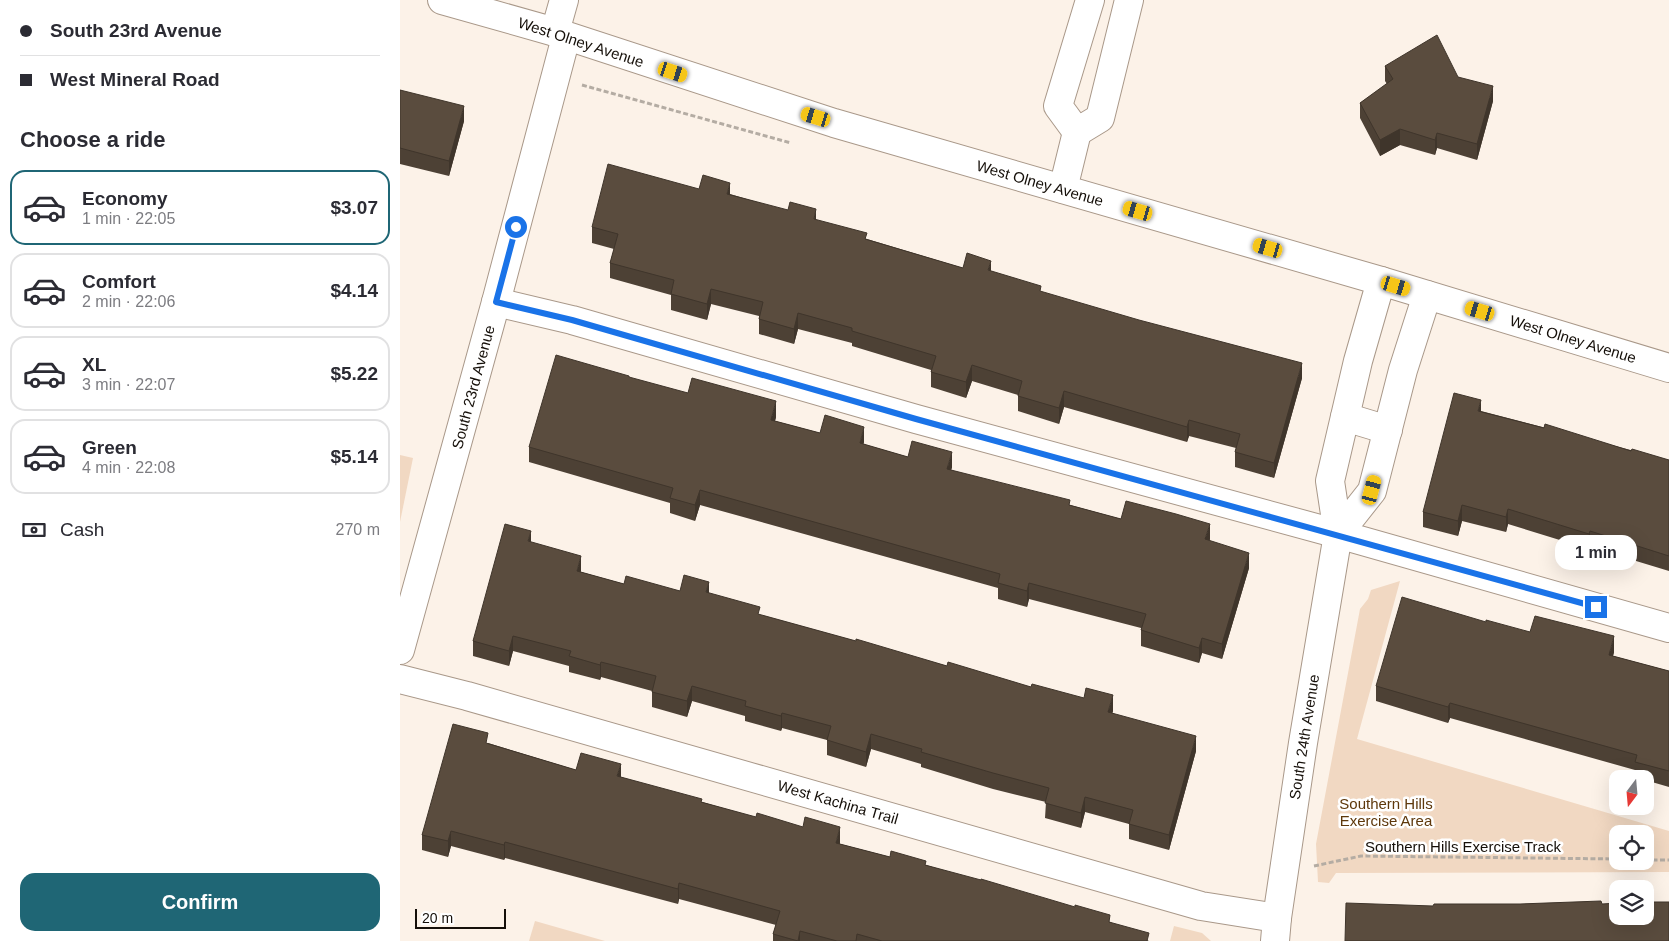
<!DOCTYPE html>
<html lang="en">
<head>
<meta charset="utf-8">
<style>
	:root { --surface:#fff; --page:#f2f2f3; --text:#2b2b33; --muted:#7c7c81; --line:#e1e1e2; --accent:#1f6675 }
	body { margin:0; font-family:Helvetica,sans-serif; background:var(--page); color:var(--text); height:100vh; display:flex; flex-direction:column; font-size:19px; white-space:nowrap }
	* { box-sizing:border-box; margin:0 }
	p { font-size:16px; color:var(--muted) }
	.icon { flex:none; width:28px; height:28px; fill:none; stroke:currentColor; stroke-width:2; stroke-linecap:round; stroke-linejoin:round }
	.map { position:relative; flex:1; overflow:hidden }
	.details { display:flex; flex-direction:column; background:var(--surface); width:400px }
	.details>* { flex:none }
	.banner { display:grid; align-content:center; height:110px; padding:0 20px; background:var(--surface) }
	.needle { width:32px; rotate:196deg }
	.controls { position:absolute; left:1209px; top:770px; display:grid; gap:10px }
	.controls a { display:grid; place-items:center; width:45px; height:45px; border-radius:10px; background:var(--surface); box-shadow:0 5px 20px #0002; font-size:25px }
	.scale { position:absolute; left:15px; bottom:12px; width:91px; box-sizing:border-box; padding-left:5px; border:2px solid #150f09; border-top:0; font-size:14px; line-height:18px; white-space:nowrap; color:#150f09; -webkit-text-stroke:4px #fff; paint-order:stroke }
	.end { position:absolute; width:22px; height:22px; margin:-11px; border:6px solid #1a73e8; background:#fff; box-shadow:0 0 0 2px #fff }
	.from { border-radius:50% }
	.bubble { position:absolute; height:35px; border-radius:15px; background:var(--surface); box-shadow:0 5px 20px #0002; font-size:16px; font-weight:800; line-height:35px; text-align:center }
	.car { position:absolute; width:15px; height:30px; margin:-15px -8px; border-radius:6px; box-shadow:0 0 4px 1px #0007; background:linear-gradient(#f5c518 24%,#345 0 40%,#f5c518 0 76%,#345 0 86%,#f5c518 0) }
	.banner b { display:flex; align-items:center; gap:18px; height:48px; font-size:19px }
	.banner b+b { border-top:1px solid var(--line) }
	.banner i { width:12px; height:12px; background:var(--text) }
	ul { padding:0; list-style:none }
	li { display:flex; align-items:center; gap:15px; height:75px; margin:0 10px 8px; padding:0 10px; border:2px solid var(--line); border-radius:15px }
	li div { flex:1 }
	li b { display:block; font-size:19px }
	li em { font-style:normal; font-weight:800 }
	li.current { border-color:var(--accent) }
	li>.icon { width:45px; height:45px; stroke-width:1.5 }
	h2 { padding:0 20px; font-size:22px; line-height:60px }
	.pay { display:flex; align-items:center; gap:12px; height:55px; padding:0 20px; font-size:19px }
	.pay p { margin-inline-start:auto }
	.primary-button { display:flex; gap:10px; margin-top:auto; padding:10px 20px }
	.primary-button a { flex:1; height:58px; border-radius:15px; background:var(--accent); color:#fff; font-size:20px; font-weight:800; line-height:58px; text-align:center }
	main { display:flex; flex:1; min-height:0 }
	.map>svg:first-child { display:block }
	.green { fill:#f1d8c2; fill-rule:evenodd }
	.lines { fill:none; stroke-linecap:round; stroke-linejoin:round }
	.minor-casing { stroke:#a99889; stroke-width:30 }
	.path { stroke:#b4aca3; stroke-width:3; stroke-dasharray:5 2.5; stroke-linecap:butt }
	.minor { stroke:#fff; stroke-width:28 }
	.wall { fill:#4d4135 }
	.shaded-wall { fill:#3f352b }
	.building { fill:#5a4c3e; stroke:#3f352b }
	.route { stroke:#1a73e8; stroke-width:6 }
	.labels { text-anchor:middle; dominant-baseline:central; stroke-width:5; stroke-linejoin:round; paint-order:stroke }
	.street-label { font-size:15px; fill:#150f09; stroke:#fff }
	.park-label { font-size:15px; fill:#5e380b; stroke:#fff }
</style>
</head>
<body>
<main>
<section class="details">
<div class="banner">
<b><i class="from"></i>South 23rd Avenue</b>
<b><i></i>West Mineral Road</b>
</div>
<h2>Choose a ride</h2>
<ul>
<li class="current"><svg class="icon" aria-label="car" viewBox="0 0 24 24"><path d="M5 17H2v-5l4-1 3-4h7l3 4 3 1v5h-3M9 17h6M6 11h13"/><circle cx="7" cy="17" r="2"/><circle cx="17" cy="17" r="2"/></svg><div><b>Economy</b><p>1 min · 22:05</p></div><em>$3.07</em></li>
<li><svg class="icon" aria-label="car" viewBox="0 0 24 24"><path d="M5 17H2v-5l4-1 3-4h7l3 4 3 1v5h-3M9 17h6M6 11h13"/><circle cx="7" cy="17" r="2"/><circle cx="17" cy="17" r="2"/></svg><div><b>Comfort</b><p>2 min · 22:06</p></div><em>$4.14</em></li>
<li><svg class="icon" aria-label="car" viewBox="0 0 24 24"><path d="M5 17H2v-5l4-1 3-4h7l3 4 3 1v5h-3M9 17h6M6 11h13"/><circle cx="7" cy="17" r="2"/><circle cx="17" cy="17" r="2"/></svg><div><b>XL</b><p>3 min · 22:07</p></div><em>$5.22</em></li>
<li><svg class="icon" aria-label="car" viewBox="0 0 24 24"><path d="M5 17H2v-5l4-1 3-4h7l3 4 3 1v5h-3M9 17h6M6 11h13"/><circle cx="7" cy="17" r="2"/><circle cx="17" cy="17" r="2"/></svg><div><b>Green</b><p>4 min · 22:08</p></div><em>$5.14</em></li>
</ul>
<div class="pay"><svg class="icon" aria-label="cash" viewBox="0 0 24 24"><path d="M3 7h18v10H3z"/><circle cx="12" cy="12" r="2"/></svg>Cash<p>270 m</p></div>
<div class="primary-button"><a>Confirm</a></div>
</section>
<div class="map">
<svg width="1269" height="941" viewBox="0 0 1269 941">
	<rect width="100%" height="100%" fill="#fcf2e8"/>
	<g class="green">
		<polygon points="0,455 13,458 0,522"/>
		<path d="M1000,581L957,739L1269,831V872L936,873L929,883L918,882L916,844L960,609L968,599L971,590ZM1218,834H1245V861H1218Z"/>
		<polygon points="135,921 205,941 129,941"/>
		<polygon points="774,926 802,933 811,941 770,941"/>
	</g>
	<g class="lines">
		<defs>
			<g id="minor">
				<polyline points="42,0 155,32 434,123 981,281 1269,368"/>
				<polyline points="690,0 658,106 677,132 700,118 729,0"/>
				<polyline points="155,32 164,0"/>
				<polyline points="663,189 677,132"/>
				<polyline points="96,302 172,320 516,419 938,534 1269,628"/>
				<polyline points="945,417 988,430"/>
				<polyline points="938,534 972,491 1003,370 1027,295"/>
				<polyline points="0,650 96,302 166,37"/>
				<polyline points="0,679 67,696 801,906 877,918"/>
				<polyline points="875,941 877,918 903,743 938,534 930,481 958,361 981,281"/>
			</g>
		</defs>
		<use href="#minor" class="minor-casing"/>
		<g class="path">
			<polyline points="182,85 391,143"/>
			<polyline points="1245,860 1269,860"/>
			<polyline points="914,866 961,856 1218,859"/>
		</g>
		<use href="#minor" class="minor"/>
	</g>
	<g class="wall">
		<polygon points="985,66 1058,77 1093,101 1077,160 1037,148 1035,155 1000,145 980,156 960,118 960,103 987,84 985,81"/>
		<polygon points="0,90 64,121 49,176 0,164"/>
		<polygon points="299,189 330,194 416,220 467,239 563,268 591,271 641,292 902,378 874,478 835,467 835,452 836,448 789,436 787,442 664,407 659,424 618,411 618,395 572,381 566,398 531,387 531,370 452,346 452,343 398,329 394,344 359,334 359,316 311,304 307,320 271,310 271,295 210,278 210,263 214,249 192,243 192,227"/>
		<polygon points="229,378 376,417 375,421 420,433 464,442 463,444 508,457 552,467 551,470 670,505 721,519 810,539 809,541 849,568 822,659 802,653 799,663 741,646 741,628 629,599 627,607 598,599 598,588 300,505 295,521 270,513 270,503 129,462 129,447"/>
		<polygon points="1081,411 1269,460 1269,571 1190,547 1189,549 1108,524 1106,532 1062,521 1058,536 1023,527 1023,512"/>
		<polygon points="131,542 181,572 224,584 280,591 309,593 360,615 547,666 631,687 713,711 712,713 796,751 769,850 729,839 729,824 685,812 681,828 645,818 646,802 593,789 521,767 521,764 471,749 466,767 427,755 427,740 382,728 381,731 345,721 345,716 292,701 287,717 252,707 252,691 201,677 200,680 169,672 169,666 113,651 109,666 73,656 73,641"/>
		<polygon points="1086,622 1214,652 1213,656 1269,671 1269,787 1245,780 1245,779 1240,779 1235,777 1235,770 1050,718 1048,723 976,701 976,686"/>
		<polygon points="88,743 176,770 221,777 302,802 440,842 440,844 490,857 526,865 710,922 749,941 373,941 373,934 376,925 279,899 278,904 105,858 104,860 51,846 48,857 22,850 22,835"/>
	</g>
	<g class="shaded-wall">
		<polygon points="1093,86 1093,101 1077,160 1077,144"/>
		<polygon points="64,106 64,121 49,176 49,161"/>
		<polygon points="1000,129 1000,145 980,156 980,140"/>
		<polygon points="1037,133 1037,148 1035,155 1035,140"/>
		<polygon points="330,183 330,198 327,194"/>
		<polygon points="416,209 416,224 414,219"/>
		<polygon points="591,261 591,276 588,270"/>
		<polygon points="311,289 311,304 307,320 307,304"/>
		<polygon points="398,313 398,329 394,344 394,329"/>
		<polygon points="902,363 902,378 874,478 874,463"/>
		<polygon points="572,365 572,381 566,398 566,382"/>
		<polygon points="664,391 664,407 659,424 659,408"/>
		<polygon points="1081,400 1081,415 1078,411"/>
		<polygon points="376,401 376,417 371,435 371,420"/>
		<polygon points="789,420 789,436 787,442 787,427"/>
		<polygon points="464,427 464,442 460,459 460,443"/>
		<polygon points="552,452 552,467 547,485 547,469"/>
		<polygon points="300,490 300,505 295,521 295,505"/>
		<polygon points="1062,505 1062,521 1058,536 1058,521"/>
		<polygon points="1108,509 1108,524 1106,532 1106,517"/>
		<polygon points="810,524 810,539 805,554 805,539"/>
		<polygon points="131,531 131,546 128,541"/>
		<polygon points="1190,531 1190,547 1189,549 1189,534"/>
		<polygon points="849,553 849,568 822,659 822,644"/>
		<polygon points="181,556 181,571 177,586 177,571"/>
		<polygon points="309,582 309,597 306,592"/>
		<polygon points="629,583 629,599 627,607 627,591"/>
		<polygon points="113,636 113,651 109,666 109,651"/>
		<polygon points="1214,636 1214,652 1209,670 1209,655"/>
		<polygon points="802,638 802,653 799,663 799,648"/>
		<polygon points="201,662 201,677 200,680 200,665"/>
		<polygon points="292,686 292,701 287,717 287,701"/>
		<polygon points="713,695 713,711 708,728 708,712"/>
		<polygon points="1050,703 1050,718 1048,723 1048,707"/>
		<polygon points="382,713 382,728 381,731 381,716"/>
		<polygon points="471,734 471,749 466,767 466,752"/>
		<polygon points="796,736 796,751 769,850 769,835"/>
		<polygon points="221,764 221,779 217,776"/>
		<polygon points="685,797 685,812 681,828 681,813"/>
		<polygon points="440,827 440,842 436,858 436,843"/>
		<polygon points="51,831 51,846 48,857 48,841"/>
		<polygon points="105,842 105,858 104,860 104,845"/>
		<polygon points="279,883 279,899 278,904 278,889"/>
		<polygon points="400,931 400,941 398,941"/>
	</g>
	<g class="building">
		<polygon points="1037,35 1058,77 1093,86 1077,144 1037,133 1035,140 1000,129 980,140 960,103 993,79 985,66"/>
		<polygon points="0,90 64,106 49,161 0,148"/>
		<polygon points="208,164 299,189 303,175 330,183 327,194 388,210 390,202 416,209 414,219 467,233 465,239 563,268 567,253 591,261 588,270 641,286 640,291 739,320 902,363 874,463 835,452 840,434 789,420 787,427 664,391 659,408 618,396 622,381 572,365 566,382 531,372 536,356 452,331 452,328 398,313 394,329 359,319 363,302 311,289 307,304 271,294 274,280 210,263 218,234 192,227"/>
		<polygon points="156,355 229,376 229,377 288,393 292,378 376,401 371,420 420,433 425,415 464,427 460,443 508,457 512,441 552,452 547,469 670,500 669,505 721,519 726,501 776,514 810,524 805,539 849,553 822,644 802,638 799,648 741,630 746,614 629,583 627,591 598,583 600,574 300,490 295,505 270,498 273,488 129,447"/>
		<polygon points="1054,393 1081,400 1078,411 1144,428 1145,424 1231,451 1232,449 1269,460 1269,556 1190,531 1189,534 1108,509 1106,517 1062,505 1058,521 1023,512"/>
		<polygon points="105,524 131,531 128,541 181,556 177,571 224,584 226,576 280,591 284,575 309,582 306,592 360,607 358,614 456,641 456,639 547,666 548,662 631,687 632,684 684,698 686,688 713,695 708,712 796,736 769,835 729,824 733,810 685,797 681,813 645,803 649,788 593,773 521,752 522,749 471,734 466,752 427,740 431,726 382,713 381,716 345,706 346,701 292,686 287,701 252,692 256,676 201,662 200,665 169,656 171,651 113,636 109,651 73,641"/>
		<polygon points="1002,597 1086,622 1086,620 1130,632 1135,616 1214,636 1209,655 1269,671 1269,771 1235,762 1237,755 1050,703 1048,707 976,686"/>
		<polygon points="53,724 88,733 86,743 176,770 181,753 221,764 217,776 302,799 301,802 356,817 357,813 403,827 405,817 440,827 436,843 490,857 491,851 526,861 525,865 581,880 581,879 675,907 675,905 710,915 709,922 749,933 747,941 482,941 457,934 456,941 437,941 400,931 398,941 373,934 380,911 279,883 278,889 105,842 104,845 51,831 48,841 22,835"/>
		<polygon points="1201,901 1202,904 1218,903 1218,916 1245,916 1245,902 1269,902 1269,941 945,941 946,903 1033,906 1034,904 1120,904"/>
	</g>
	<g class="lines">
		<polyline class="route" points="116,227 96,302 172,320 516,419 1196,607"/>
	</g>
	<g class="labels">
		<g class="street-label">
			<text transform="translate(181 42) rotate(18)">West Olney Avenue</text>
			<text transform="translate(640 183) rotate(16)">West Olney Avenue</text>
			<text transform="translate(1173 339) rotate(17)">West Olney Avenue</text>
			<text transform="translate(73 387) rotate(-75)">South 23rd Avenue</text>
			<text transform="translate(904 737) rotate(-81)">South 24th Avenue</text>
			<text transform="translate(438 802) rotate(16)">West Kachina Trail</text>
			<text x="1063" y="846">Southern Hills Exercise Track</text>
		</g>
		<g class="park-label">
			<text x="986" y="803">Southern Hills<tspan x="986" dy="17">Exercise Area</tspan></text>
		</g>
	</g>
</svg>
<div class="controls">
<a><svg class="needle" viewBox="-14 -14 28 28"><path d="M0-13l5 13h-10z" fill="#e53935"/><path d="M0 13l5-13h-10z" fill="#7c7c81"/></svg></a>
<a><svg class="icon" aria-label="locate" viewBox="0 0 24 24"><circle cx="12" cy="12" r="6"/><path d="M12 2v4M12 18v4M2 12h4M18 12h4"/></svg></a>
<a><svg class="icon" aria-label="layers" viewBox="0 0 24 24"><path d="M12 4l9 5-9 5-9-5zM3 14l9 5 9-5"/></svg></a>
</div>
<div class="scale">20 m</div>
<i class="end from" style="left:116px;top:227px"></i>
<i class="end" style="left:1196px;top:607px"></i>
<div class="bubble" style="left:1155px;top:535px;width:82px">1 min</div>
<i class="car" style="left:273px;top:72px;rotate:108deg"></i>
<i class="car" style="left:416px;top:117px;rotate:287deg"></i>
<i class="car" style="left:738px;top:211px;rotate:286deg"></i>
<i class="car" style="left:868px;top:248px;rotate:286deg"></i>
<i class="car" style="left:996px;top:286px;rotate:107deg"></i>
<i class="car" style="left:1080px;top:311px;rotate:287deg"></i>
<i class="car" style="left:972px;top:490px;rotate:15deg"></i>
</div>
</main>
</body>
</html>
